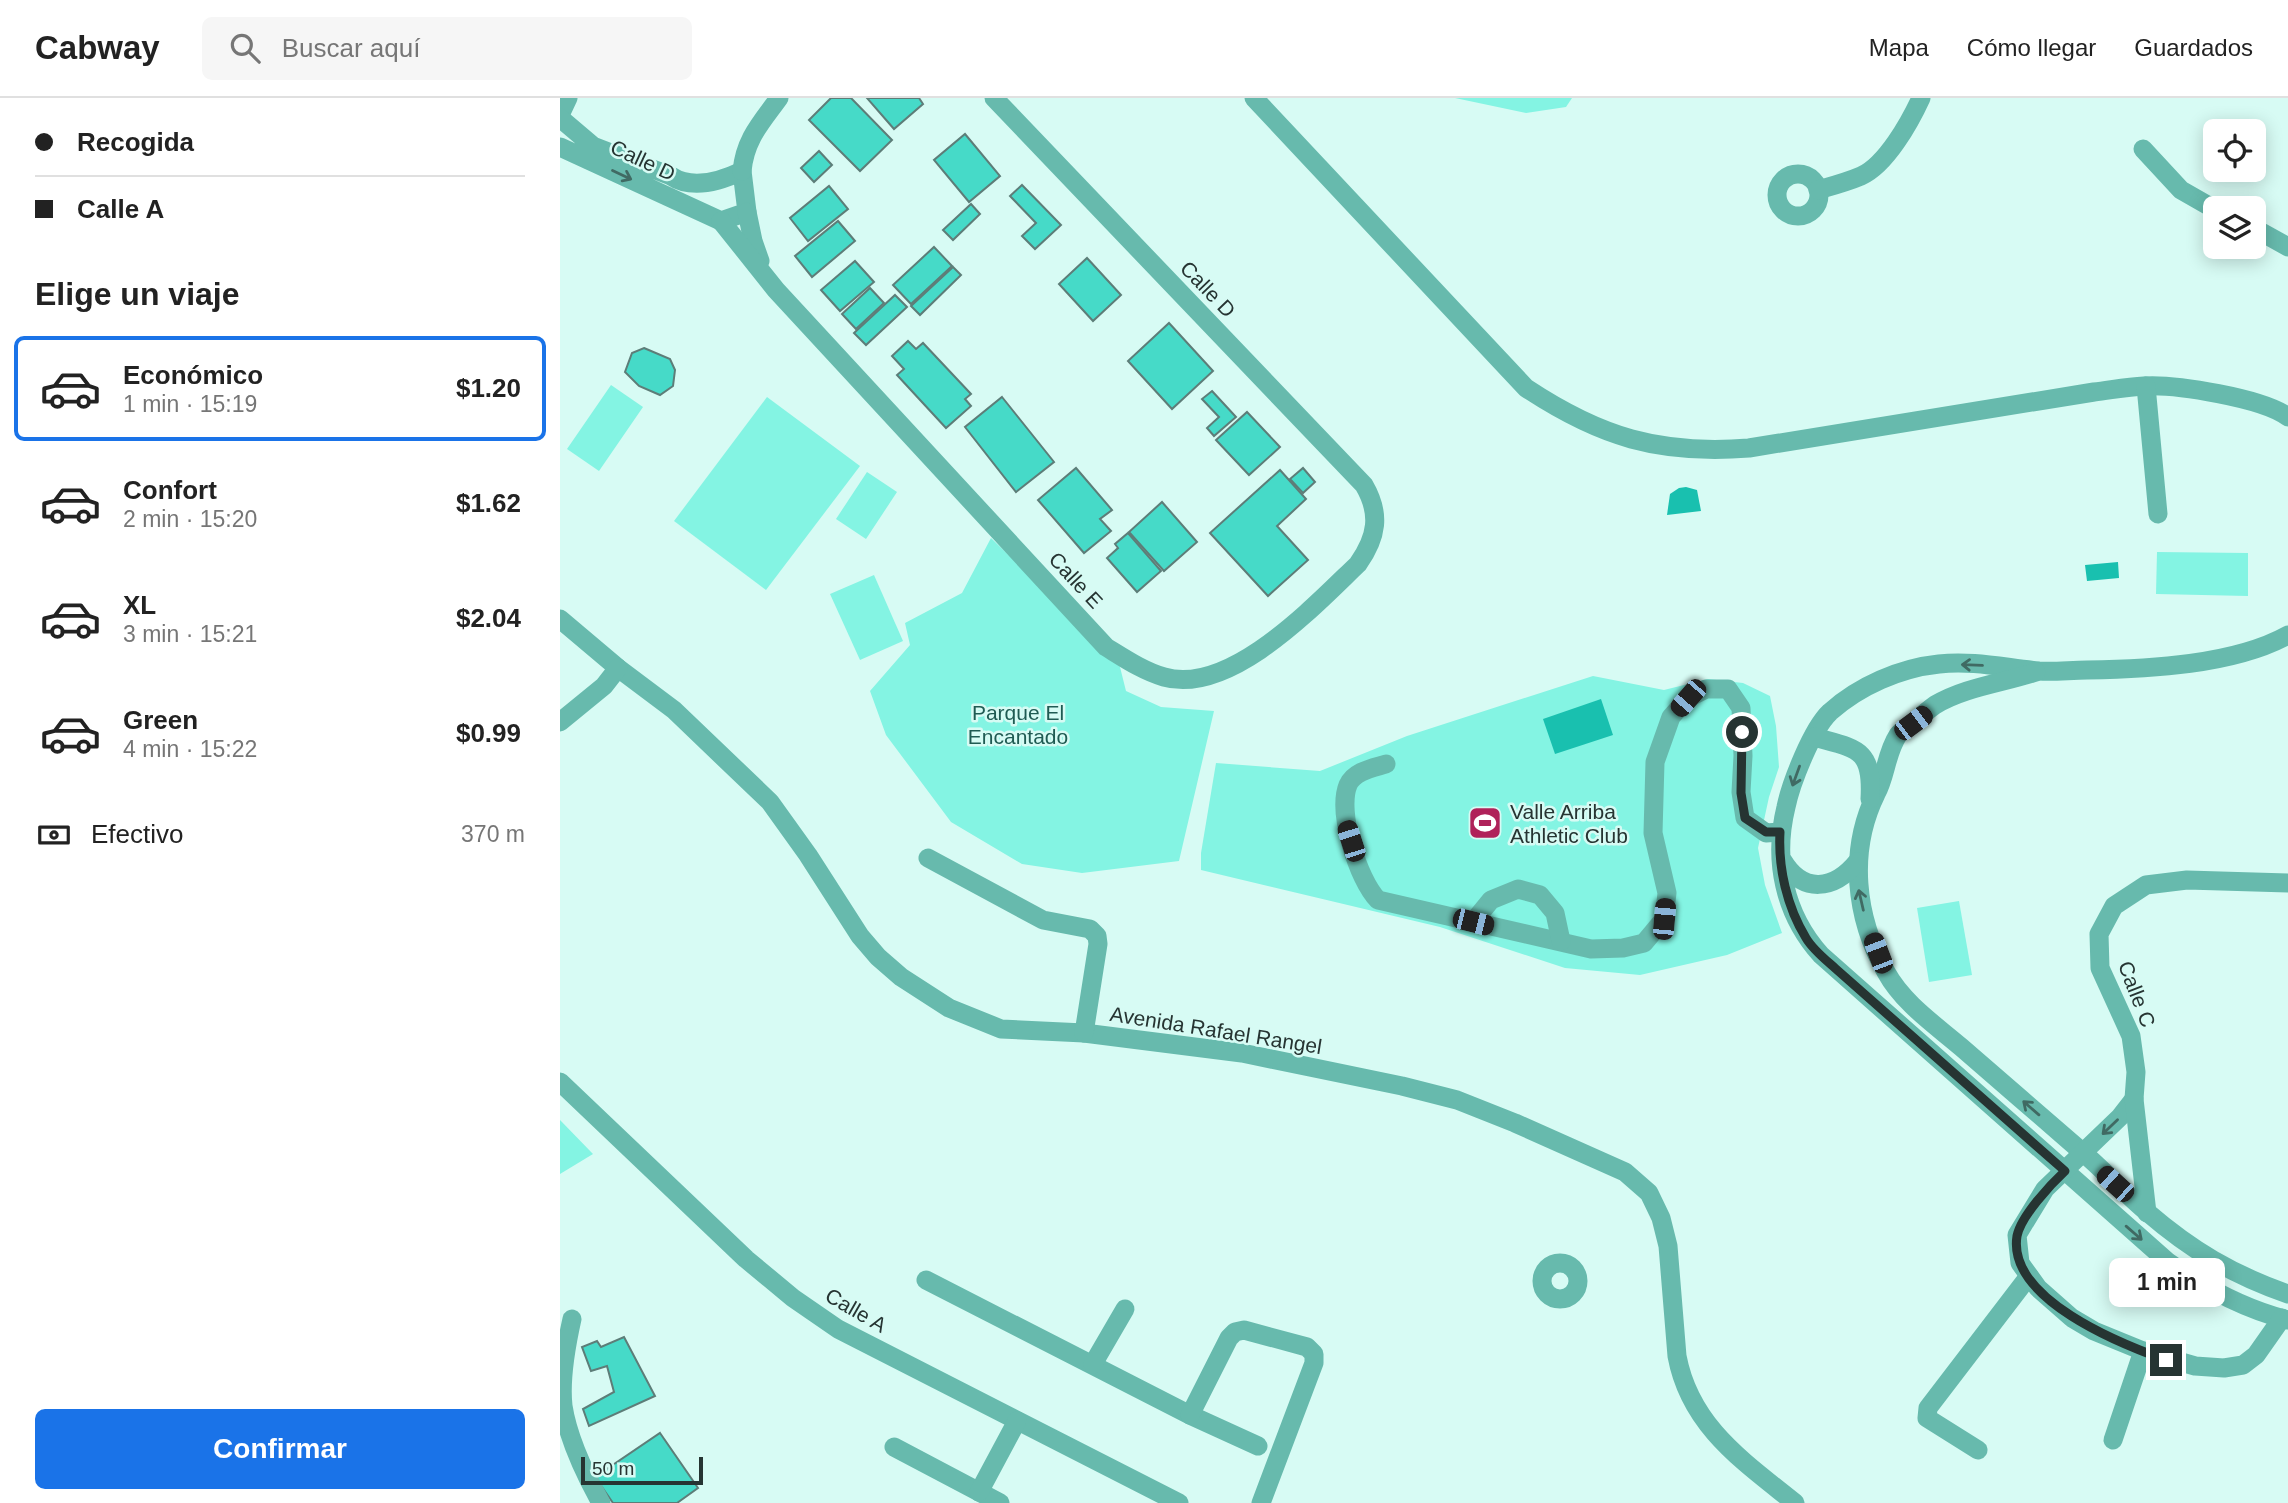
<!DOCTYPE html>
<html lang="es">
<head>
<meta charset="utf-8">
<style>
	:root { --surface:#fff; --page:#f6f6f6; --text:#222; --muted:#767676; --line:#e0e0e0; --accent:#1a73e8 }
	body { margin:0; font-family:Arial,sans-serif; background:var(--page); color:var(--text); height:100vh; display:flex; flex-direction:column; font-size:26px; white-space:nowrap }
	* { box-sizing:border-box; margin:0 }
	p { font-size:23px; color:var(--muted) }
	.icon { flex:none; width:38px; height:38px; fill:none; stroke:currentColor; stroke-width:2; stroke-linecap:round; stroke-linejoin:round }
	.map { position:relative; flex:1; overflow:hidden }
	.drawer { display:flex; flex-direction:column; background:var(--surface); width:560px }
	.drawer>* { flex:none }
	.guide { display:grid; align-content:center; height:154px; padding:0 35px; background:var(--surface) }
	.tools { position:absolute; left:1643px; top:21px; display:grid; gap:14px }
	.tools a { display:grid; place-items:center; width:63px; height:63px; border-radius:10px; background:var(--surface); box-shadow:0 4px 18px #0003; font-size:35px }
	.scale { position:absolute; left:21px; bottom:18px; width:122px; box-sizing:border-box; padding-left:7px; border:4px solid #263432; border-top:0; font-size:19px; line-height:24px; white-space:nowrap; color:#263432; -webkit-text-stroke:5px #d7fbf4; paint-order:stroke }
	.end { position:absolute; width:32px; height:32px; margin:-16px; border:9px solid #263432; background:#fff; box-shadow:0 0 0 4px #fff }
	.from { border-radius:50% }
	.bubble { position:absolute; height:49px; border-radius:10px; background:var(--surface); box-shadow:0 4px 18px #0003; font-size:23px; font-weight:700; line-height:49px; text-align:center }
	.car { position:absolute; width:21px; height:42px; margin:-21px -10px; border-radius:9px; box-shadow:0 0 5px 2px #0007; background:linear-gradient(#222 24%,#8ab4d8 0 40%,#222 0 76%,#8ab4d8 0 86%,#222 0) }
	.guide b { display:flex; align-items:center; gap:24px; height:66px; font-size:26px }
	.guide b+b { border-top:2px solid var(--line) }
	.guide i { width:18px; height:18px; background:var(--text) }
	ul { padding:0; list-style:none }
	li { display:flex; align-items:center; gap:21px; height:105px; margin:0 14px 10px; padding:0 21px; border:4px solid transparent; border-radius:10px }
	li div { flex:1 }
	li b { display:block; font-size:26px }
	li em { font-style:normal; font-weight:700 }
	li.active { border-color:var(--accent) }
	li>.icon { width:63px; height:63px; stroke-width:1.5 }
	h2 { padding:0 35px; font-size:32px; line-height:84px }
	.pay { display:flex; align-items:center; gap:18px; height:77px; padding:0 35px; font-size:26px }
	.pay p { margin-inline-start:auto }
	.action { display:flex; gap:14px; margin-top:auto; padding:14px 35px }
	.action a { flex:1; height:80px; border-radius:10px; background:var(--accent); color:#fff; font-size:28px; font-weight:700; line-height:80px; text-align:center }
	header { display:flex; align-items:center; gap:42px; box-sizing:border-box; height:98px; padding:0 35px; background:var(--surface); border-bottom:2px solid var(--line) }
	header strong { font-size:33px }
	nav { display:flex; gap:38px; margin-inline-start:auto; font-size:24px }
	.search { width:490px; height:63px; background:var(--page); display:flex; align-items:center; gap:18px; box-sizing:border-box; padding:0 24px; border-radius:10px; color:var(--muted); font-size:26px }
	main { display:flex; flex:1; min-height:0 }
	.map>svg:first-child { display:block }
	.green { fill:#84f4e3 }
	.water { fill:#19c0af }
	.building { fill:#46dac8; stroke:#5d7d78; stroke-width:2 }
	.lines { fill:none; stroke-linecap:round; stroke-linejoin:round }
	.minor { stroke:#67baad; stroke-width:19 }
	.oneway { stroke:#406a63 }
	.route { stroke:#263432; stroke-width:9 }
	.labels { text-anchor:middle; dominant-baseline:central; stroke-width:5; stroke-linejoin:round; paint-order:stroke }
	.street-label { font-size:21px; fill:#263432; stroke:#d7fbf4 }
	.park-label { font-size:21px; fill:#1f5b53; stroke:#d7fbf4 }
	.poi-label { font-size:21px; fill:#263432; stroke:#d7fbf4; text-anchor:start }
</style>
</head>
<body>
<header>
<strong>Cabway</strong>
<div class="search"><svg class="icon" aria-label="search" viewBox="0 0 24 24"><circle cx="10" cy="10" r="6"/><path d="M15 15l6 6"/></svg>Buscar aquí</div>
<nav><a>Mapa</a><a>Cómo llegar</a><a>Guardados</a></nav>
</header>
<main>
<section class="drawer">
<div class="guide">
<b><i class="from"></i>Recogida</b>
<b><i></i>Calle A</b>
</div>
<h2>Elige un viaje</h2>
<ul>
<li class="active"><svg class="icon" aria-label="car" viewBox="0 0 24 24"><path d="M5 17H2v-5l4-1 3-4h7l3 4 3 1v5h-3M9 17h6M6 11h13"/><circle cx="7" cy="17" r="2"/><circle cx="17" cy="17" r="2"/></svg><div><b>Económico</b><p>1 min · 15:19</p></div><em>$1.20</em></li>
<li><svg class="icon" aria-label="car" viewBox="0 0 24 24"><path d="M5 17H2v-5l4-1 3-4h7l3 4 3 1v5h-3M9 17h6M6 11h13"/><circle cx="7" cy="17" r="2"/><circle cx="17" cy="17" r="2"/></svg><div><b>Confort</b><p>2 min · 15:20</p></div><em>$1.62</em></li>
<li><svg class="icon" aria-label="car" viewBox="0 0 24 24"><path d="M5 17H2v-5l4-1 3-4h7l3 4 3 1v5h-3M9 17h6M6 11h13"/><circle cx="7" cy="17" r="2"/><circle cx="17" cy="17" r="2"/></svg><div><b>XL</b><p>3 min · 15:21</p></div><em>$2.04</em></li>
<li><svg class="icon" aria-label="car" viewBox="0 0 24 24"><path d="M5 17H2v-5l4-1 3-4h7l3 4 3 1v5h-3M9 17h6M6 11h13"/><circle cx="7" cy="17" r="2"/><circle cx="17" cy="17" r="2"/></svg><div><b>Green</b><p>4 min · 15:22</p></div><em>$0.99</em></li>
</ul>
<div class="pay"><svg class="icon" aria-label="cash" viewBox="0 0 24 24"><path d="M3 7h18v10H3z"/><circle cx="12" cy="12" r="2"/></svg>Efectivo<p>370 m</p></div>
<div class="action"><a>Confirmar</a></div>
</section>
<div class="map">
<svg width="1728" height="1405" viewBox="0 0 1728 1405">
	<rect width="100%" height="100%" fill="#d7fbf4"/>
	<g class="green">
		<polygon points="895,0 1012,0 1006,9 966,15"/>
		<polygon points="51,287 83,309 39,373 7,351"/>
		<polygon points="207,299 300,368 206,492 114,423"/>
		<polygon points="307,374 337,394 306,441 276,421"/>
		<polygon points="431,440 559,565 566,593 601,609 654,613 619,763 522,775 462,766 391,724 326,637 310,593 350,547 345,525 402,495"/>
		<polygon points="1597,454 1688,455 1688,498 1596,496"/>
		<polygon points="314,477 343,543 300,562 270,496"/>
		<polygon points="1033,578 1104,592 1148,581 1183,585 1210,598 1216,628 1219,669 1209,699 1198,750 1205,787 1222,835 1167,857 1080,877 1005,870 880,829 641,772 641,755 656,665 760,673 847,638"/>
		<polygon points="1399,803 1412,877 1369,884 1357,810"/>
		<polygon points="0,1022 33,1056 0,1076"/>
	</g>
	<g class="water">
		<polygon points="1126,389 1137,392 1141,413 1107,417 1110,396 1119,390"/>
		<polygon points="1558,464 1559,480 1527,483 1525,467"/>
		<polygon points="1041,601 1053,637 995,656 983,621"/>
	</g>
	<g class="building">
		<polygon points="271,0 291,0 332,42 300,73 249,22"/>
		<polygon points="307,0 359,0 363,6 334,31"/>
		<polygon points="405,36 440,78 409,104 374,62"/>
		<polygon points="259,53 272,67 254,84 241,70"/>
		<polygon points="462,87 501,127 475,151 462,138 476,125 450,98"/>
		<polygon points="269,88 288,111 248,143 230,120"/>
		<polygon points="411,106 420,116 393,142 383,132"/>
		<polygon points="278,123 295,143 252,179 235,158"/>
		<polygon points="374,149 392,168 351,206 333,187"/>
		<polygon points="527,160 561,197 533,223 499,186"/>
		<polygon points="295,163 314,184 280,213 261,192"/>
		<polygon points="393,169 401,177 360,217 351,208"/>
		<polygon points="310,190 324,205 296,231 282,216"/>
		<polygon points="335,197 347,209 306,247 294,235"/>
		<polygon points="609,225 653,273 612,311 568,263"/>
		<polygon points="348,243 356,251 363,245 411,296 405,301 411,308 386,330 337,277 344,271 332,258"/>
		<polygon points="84,250 110,261 115,272 113,288 100,297 79,288 65,274 72,255"/>
		<polygon points="652,293 676,319 654,338 647,330 659,319 642,301"/>
		<polygon points="442,299 494,364 456,394 405,329"/>
		<polygon points="687,314 720,349 689,377 656,342"/>
		<polygon points="516,370 552,412 540,421 551,433 524,455 478,402"/>
		<polygon points="743,370 755,384 743,395 730,381"/>
		<polygon points="720,372 746,401 717,428 748,462 708,498 650,435"/>
		<polygon points="602,404 637,444 604,473 569,434"/>
		<polygon points="568,435 601,473 577,494 547,460 558,450 555,446"/>
		<polygon points="64,1239 95,1298 29,1328 23,1311 54,1294 47,1268 31,1273 22,1249 37,1243 41,1249"/>
		<polygon points="100,1335 138,1390 117,1405 53,1405 35,1379"/>
	</g>
	<g class="lines">
		<g class="minor">
			<path d="M694,0L966,290C1040,339 1099,357 1189,350L1534,294C1551,292 1567,289 1584,288C1615,286 1703,300 1728,319"/>
			<polyline points="0,17 8,0"/>
			<path d="M0,20L33,48L111,78C132,92 161,83 182,73L187,114L161,123L0,49"/>
			<polyline points="1583,51 1621,92 1656,112"/>
			<path d="M182,73C185,41 201,25 219,0"/>
			<circle cx="1238" cy="97" r="21"/>
			<path d="M1258,92C1272,88 1287,84 1301,78C1326,67 1350,24 1361,0"/>
			<polyline points="187,114 193,143 200,163"/>
			<path d="M161,123L216,192L546,549C564,560 583,573 604,579C670,598 754,508 798,466C817,439 821,416 804,387L434,0"/>
			<polyline points="1694,130 1728,149"/>
			<polyline points="1586,288 1598,416"/>
			<path d="M0,521L58,570L114,612L210,704L248,757L300,838L318,859L341,879L389,910L441,931L524,935L682,955L842,988L897,1002L955,1025L1065,1074L1089,1095L1101,1120L1108,1148L1117,1258C1130,1328 1183,1363 1235,1405"/>
			<path d="M1728,537C1674,567 1588,571 1527,572C1511,572 1495,574 1479,573C1446,570 1412,562 1379,566C1340,570 1299,588 1270,614C1252,631 1231,685 1226,709C1213,762 1224,816 1261,857L1608,1164C1645,1190 1684,1211 1728,1222"/>
			<path d="M1476,574C1443,585 1405,589 1375,607C1368,612 1361,618 1354,624C1349,628 1342,632 1338,637C1326,655 1326,678 1316,696C1288,753 1295,819 1326,874C1343,905 1374,926 1401,949C1441,984 1481,1018 1521,1053C1544,1072 1564,1095 1587,1114C1631,1152 1673,1177 1728,1196"/>
			<polyline points="0,624 44,588 58,570"/>
			<path d="M1254,639C1297,651 1313,650 1310,701"/>
			<path d="M826,666C813,670 794,673 788,687C777,714 798,782 818,802L1031,851L1063,850L1084,845L1104,821L1107,795L1093,735L1095,664L1111,619L1128,600L1146,591H1168L1181,610L1183,658L1181,694L1185,720L1206,735L1220,734"/>
			<polyline points="368,760 483,822 530,831 537,838 538,846 524,935"/>
			<path d="M1223,763C1243,796 1274,792 1297,764"/>
			<polyline points="913,824 931,802 958,791 980,797 995,815 1001,843"/>
			<polyline points="0,984 186,1161 233,1200 278,1231 619,1405"/>
			<polyline points="1574,1001 1560,1019 1485,1091 1457,1137 1460,1165 1478,1190 1512,1220 1534,1233 1583,1253 1635,1268 1664,1270 1683,1267 1696,1257 1722,1220"/>
			<polyline points="1587,1115 1574,1001 1576,974 1571,938 1540,870 1539,836 1554,808 1586,787 1627,782 1728,785"/>
			<circle cx="1000" cy="1183" r="18"/>
			<polyline points="366,1182 630,1317 698,1348"/>
			<path d="M12,1221C6,1248 0,1281 3,1308C8,1341 25,1376 41,1405"/>
			<polyline points="533,1266 565,1211"/>
			<polyline points="630,1317 669,1240 675,1234 684,1232 747,1249 754,1256 754,1265 701,1405"/>
			<polyline points="1553,1342 1583,1253"/>
			<polyline points="334,1349 440,1405"/>
			<polyline points="1418,1352 1367,1320 1368,1310 1469,1178"/>
			<polyline points="419,1394 457,1323"/>
		</g>
	</g>
	<defs><path id="oneway-shaft" d="M-6 0H5M1.5-3L5.5 0L1.5 3" fill="none" stroke-width="1.6" stroke-linecap="round" stroke-linejoin="round" transform="scale(1.75)"/></defs>
	<g class="oneway">
		<use href="#oneway-shaft" transform="translate(62 77) rotate(25)"/>
		<use href="#oneway-shaft" transform="translate(1412 567) rotate(-178)"/>
		<use href="#oneway-shaft" transform="translate(1236 678) rotate(110)"/>
		<use href="#oneway-shaft" transform="translate(1301 802) rotate(-103)"/>
		<use href="#oneway-shaft" transform="translate(1471 1010) rotate(-139)"/>
		<use href="#oneway-shaft" transform="translate(1550 1029) rotate(136)"/>
		<use href="#oneway-shaft" transform="translate(1574 1135) rotate(41)"/>
	</g>
	<g class="lines">
		<path class="route" d="M1182,634L1181,695L1185,720L1206,734H1220C1218,770 1227,809 1246,840C1253,852 1266,862 1276,871L1505,1073C1491,1086 1461,1118 1457,1138C1447,1201 1561,1246 1606,1262"/>
	</g>
	<defs>
		<symbol id="stadium-square" viewBox="-11 -11 22 22"><rect x="-9" y="-9" width="18" height="18" rx="4" fill="#b0225a" stroke="#d7fbf4"/><path d="M0-5a6.5 5 0 1 0 0 10a6.5 5 0 1 0 0-10ZM-3.5-1.8h7v3.6h-7Z" fill="#fff"/></symbol>
	</defs>
	<g fill-rule="evenodd">
		<use href="#stadium-square" x="906" y="706" width="38" height="38"/>
	</g>
	<g class="labels">
		<g class="street-label">
			<text transform="translate(83 62) rotate(25)">Calle D</text>
			<text transform="translate(648 191) rotate(46)">Calle D</text>
			<text transform="translate(516 482) rotate(47)">Calle E</text>
			<text transform="translate(1577 896) rotate(69)">Calle C</text>
			<text transform="translate(656 932) rotate(9)">Avenida Rafael Rangel</text>
			<text transform="translate(296 1212) rotate(30)">Calle A</text>
		</g>
		<g class="park-label">
			<text x="458" y="614">Parque El<tspan x="458" dy="24">Encantado</tspan></text>
		</g>
		<g class="poi-label">
			<text x="950" y="713">Valle Arriba<tspan x="950" dy="24">Athletic Club</tspan></text>
		</g>
	</g>
</svg>
<div class="tools">
<a><svg class="icon" aria-label="locate" viewBox="0 0 24 24"><circle cx="12" cy="12" r="6"/><path d="M12 2v4M12 18v4M2 12h4M18 12h4"/></svg></a>
<a><svg class="icon" aria-label="layers" viewBox="0 0 24 24"><path d="M12 4l9 5-9 5-9-5zM3 14l9 5 9-5"/></svg></a>
</div>
<div class="scale">50 m</div>
<i class="end from" style="left:1182px;top:634px"></i>
<i class="end" style="left:1606px;top:1262px"></i>
<div class="bubble" style="left:1549px;top:1160px;width:116px">1 min</div>
<i class="car" style="left:1128px;top:600px;rotate:221deg"></i>
<i class="car" style="left:1353px;top:625px;rotate:53deg"></i>
<i class="car" style="left:791px;top:743px;rotate:342deg"></i>
<i class="car" style="left:1104px;top:821px;rotate:5deg"></i>
<i class="car" style="left:913px;top:824px;rotate:104deg"></i>
<i class="car" style="left:1318px;top:855px;rotate:339deg"></i>
<i class="car" style="left:1555px;top:1086px;rotate:312deg"></i>
</div>
</main>
</body>
</html>
